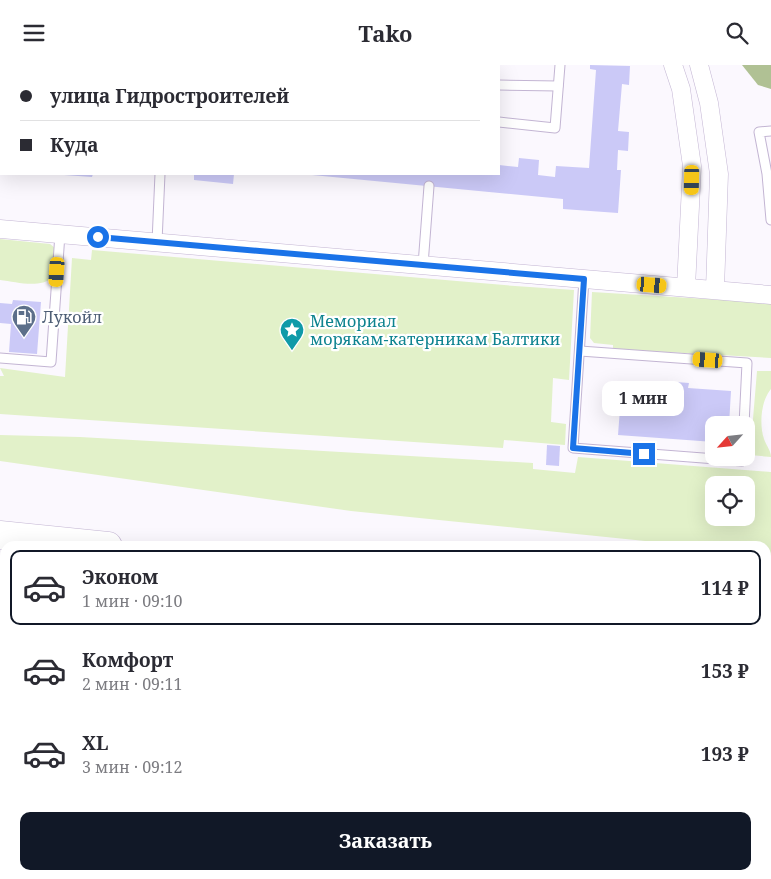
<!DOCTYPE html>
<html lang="ru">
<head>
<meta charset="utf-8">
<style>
	:root { --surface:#fff; --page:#f7f7f7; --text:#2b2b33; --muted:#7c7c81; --line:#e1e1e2; --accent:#111827 }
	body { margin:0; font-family:"Noto Serif",serif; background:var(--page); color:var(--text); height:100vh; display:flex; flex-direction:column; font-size:19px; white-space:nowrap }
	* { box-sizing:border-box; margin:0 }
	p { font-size:16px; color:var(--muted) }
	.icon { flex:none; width:28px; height:28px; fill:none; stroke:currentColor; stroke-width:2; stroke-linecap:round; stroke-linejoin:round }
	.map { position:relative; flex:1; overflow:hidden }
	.details { position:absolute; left:0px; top:476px; width:771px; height:339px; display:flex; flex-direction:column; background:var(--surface); border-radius:15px 15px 0 0; box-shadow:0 5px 20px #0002 }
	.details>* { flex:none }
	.top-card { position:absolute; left:0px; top:0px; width:500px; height:110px; box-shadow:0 5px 20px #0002; display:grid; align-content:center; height:110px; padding:0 20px; background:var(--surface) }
	.needle { width:32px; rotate:243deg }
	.fabs { position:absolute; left:705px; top:351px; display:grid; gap:10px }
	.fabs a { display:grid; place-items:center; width:50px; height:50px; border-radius:10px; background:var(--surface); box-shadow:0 5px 20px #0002; font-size:25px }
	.end { position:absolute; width:22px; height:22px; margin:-11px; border:6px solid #1a73e8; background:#fff; box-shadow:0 0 0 2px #fff }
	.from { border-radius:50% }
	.bubble { position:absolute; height:35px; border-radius:10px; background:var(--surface); box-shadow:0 5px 20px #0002; font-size:16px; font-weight:700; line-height:35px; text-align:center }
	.car { position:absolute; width:15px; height:30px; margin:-15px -8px; border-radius:6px; box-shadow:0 0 4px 1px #0007; background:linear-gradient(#f5c518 24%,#345 0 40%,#f5c518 0 76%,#345 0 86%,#f5c518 0) }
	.top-card b { display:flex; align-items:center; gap:18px; height:48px; font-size:19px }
	.top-card b+b { border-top:1px solid var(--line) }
	.top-card i { width:12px; height:12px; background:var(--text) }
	ul { padding:9px 0 0; list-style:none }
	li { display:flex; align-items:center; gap:15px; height:75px; margin:0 10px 8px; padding:0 10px; border:2px solid transparent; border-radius:10px }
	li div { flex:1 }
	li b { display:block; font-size:19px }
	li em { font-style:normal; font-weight:700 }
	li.on { border-color:var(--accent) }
	li>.icon { width:45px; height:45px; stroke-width:1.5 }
	.cta { display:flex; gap:10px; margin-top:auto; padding:10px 20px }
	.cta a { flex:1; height:58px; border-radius:10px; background:var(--accent); color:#fff; font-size:20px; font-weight:700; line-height:58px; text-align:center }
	header { display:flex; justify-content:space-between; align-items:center; height:65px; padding:0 20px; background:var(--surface); font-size:22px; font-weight:700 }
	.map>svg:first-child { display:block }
	.green { fill:#e2f1c9; fill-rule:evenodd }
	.forest { fill:#b0c194 }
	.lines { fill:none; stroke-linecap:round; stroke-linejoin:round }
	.canal { stroke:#75abc1; stroke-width:18 }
	.building { fill:#cbc9f7 }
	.service-casing { stroke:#c3b5d3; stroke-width:11 }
	.minor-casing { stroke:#c3b5d3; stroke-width:19 }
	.motorway-casing { stroke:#c3b5d3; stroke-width:29 }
	.service { stroke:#fff; stroke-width:9 }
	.minor { stroke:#fff; stroke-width:18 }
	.motorway { stroke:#fff; stroke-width:28 }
	.route { stroke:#1a73e8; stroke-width:6 }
	.labels { text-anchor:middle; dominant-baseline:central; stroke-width:4.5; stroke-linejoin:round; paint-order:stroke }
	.service-label { font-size:16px; fill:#4e5e75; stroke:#fff; text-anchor:start }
	.culture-label { font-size:16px; fill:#0d838f; stroke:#fff; text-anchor:start }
</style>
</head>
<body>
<header><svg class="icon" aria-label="menu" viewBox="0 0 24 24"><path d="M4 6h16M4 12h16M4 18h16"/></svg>Tako<svg class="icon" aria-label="search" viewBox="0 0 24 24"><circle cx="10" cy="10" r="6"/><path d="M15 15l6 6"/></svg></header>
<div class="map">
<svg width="771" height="814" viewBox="0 0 771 814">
	<rect width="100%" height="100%" fill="#fbf8fe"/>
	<g class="green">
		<path d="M0,174L50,179L55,183L53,212C40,224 17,217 0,215Z"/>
		<polygon points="92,185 515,221 574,225 569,315 553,313 551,357 566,359 565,380 504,375 503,383 0,349 0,311 4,311 0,303 65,312 72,193 91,195"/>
		<polygon points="592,227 771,238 771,293 613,284 613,280 594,278 590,273"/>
		<path d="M757,306H771V324C761,336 759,359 764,374C766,380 771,386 771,392L750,390Z"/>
		<path d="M0,370L80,372L533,398V404L575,408L578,392L771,407V501L766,502V481H694L351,446L0,396ZM714,420H746V452H714Z"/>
		<polygon points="766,801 771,801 771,814 682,814 683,810 766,810"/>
		<rect x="118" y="810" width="529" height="4"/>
	</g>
	<g class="forest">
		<polygon points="742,0 771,0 771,24 758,20"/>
		<polygon points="0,684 5,684 5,810 118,810 118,814 0,814"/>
	</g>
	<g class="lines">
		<polyline class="canal" points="0,700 5,698"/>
	</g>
	<g class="building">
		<polygon points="590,0 630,1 629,20 622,19 618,66 629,67 628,86 618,85 617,105 621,105 618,148 563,144 563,134 312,110 313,109 499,109 499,100 518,102 519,93 539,95 538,110 555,112 556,101 589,103 596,5 590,4"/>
		<polygon points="64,109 93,109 92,112 64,110"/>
		<polygon points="194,109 234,109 233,119 194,115"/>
		<polygon points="13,235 41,237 37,289 9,287 11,259 0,258 0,238 12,239"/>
		<polygon points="676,317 689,318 688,323 731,326 729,360 714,360 714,377 618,370 622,318 676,322"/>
		<polygon points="547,380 560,381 559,401 546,400"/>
	</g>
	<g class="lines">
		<defs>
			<g id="service">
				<polyline points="107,0 108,1"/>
				<polyline points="215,0 216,1"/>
				<polyline points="499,20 558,21"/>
				<polyline points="499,57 555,63 560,0"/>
				<polyline points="771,66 759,67 767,109 771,155"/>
				<polyline points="157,177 160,109"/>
				<polyline points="423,200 429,121"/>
				<polyline points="584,214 573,383 742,396 742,392"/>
				<polyline points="580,286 747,298 744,360"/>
				<polyline points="0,293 51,297 60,169"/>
				<polyline points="0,599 5,599"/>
				<polyline points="766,643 771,644"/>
				<polyline points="194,814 194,810"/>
				<polyline points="332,814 332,810"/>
			</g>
			<g id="minor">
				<polyline points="673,0 681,24 692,101 686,222"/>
				<polyline points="699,0 709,38 719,109 715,224"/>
				<polyline points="0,164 771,230"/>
				<polyline points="766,512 771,511"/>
				<polyline points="0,666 5,666"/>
				<polyline points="766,708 771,709"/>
			</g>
			<g id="motorway">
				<polyline points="0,470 108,481"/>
				<polyline points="0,509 5,509"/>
				<polyline points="766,543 771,543"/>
				<polyline points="766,581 771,581"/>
			</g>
		</defs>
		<use href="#service" class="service-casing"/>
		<use href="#minor" class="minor-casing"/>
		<use href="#motorway" class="motorway-casing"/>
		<use href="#service" class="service"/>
		<use href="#minor" class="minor"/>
		<use href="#motorway" class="motorway"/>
	</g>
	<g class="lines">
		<polyline class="route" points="98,172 584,214 573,383 644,389"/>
	</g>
	<defs>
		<symbol id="fuel-pin" viewBox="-11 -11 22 30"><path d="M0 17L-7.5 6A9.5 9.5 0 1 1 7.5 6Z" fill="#5c6f8a" stroke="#fff"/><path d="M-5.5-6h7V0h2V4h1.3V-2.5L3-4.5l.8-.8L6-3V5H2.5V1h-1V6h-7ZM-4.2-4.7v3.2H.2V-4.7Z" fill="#fff"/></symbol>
		<symbol id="sight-pin" viewBox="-11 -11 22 30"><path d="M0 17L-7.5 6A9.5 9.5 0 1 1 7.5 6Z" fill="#0f9aa8" stroke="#fff"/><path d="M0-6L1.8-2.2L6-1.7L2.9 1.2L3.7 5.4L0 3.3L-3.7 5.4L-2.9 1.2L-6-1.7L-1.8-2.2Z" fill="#fff"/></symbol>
	</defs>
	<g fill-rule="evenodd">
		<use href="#fuel-pin" x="10" y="238" width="28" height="38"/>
		<use href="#sight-pin" x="278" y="251" width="28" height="38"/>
	</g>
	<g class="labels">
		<g class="service-label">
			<text x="42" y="252">Лукойл</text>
		</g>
		<g class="culture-label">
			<text x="310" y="256">Мемориал<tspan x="310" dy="18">морякам-катерникам Балтики</tspan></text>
		</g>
	</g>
</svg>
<div class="fabs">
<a><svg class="needle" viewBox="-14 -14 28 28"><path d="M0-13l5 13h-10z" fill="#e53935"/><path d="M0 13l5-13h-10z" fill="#7c7c81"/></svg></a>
<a><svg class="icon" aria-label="locate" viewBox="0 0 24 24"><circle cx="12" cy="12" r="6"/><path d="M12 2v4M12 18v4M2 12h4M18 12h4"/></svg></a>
</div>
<i class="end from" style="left:98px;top:172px"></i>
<i class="end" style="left:644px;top:389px"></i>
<div class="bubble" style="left:602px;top:316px;width:82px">1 мин</div>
<i class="car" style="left:692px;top:115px;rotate:181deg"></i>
<i class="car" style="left:57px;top:207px;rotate:184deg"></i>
<i class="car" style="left:652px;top:220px;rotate:95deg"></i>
<i class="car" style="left:708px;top:295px;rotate:274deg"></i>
<div class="top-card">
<b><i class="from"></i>улица Гидростроителей</b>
<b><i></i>Куда</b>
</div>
<section class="details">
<ul>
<li class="on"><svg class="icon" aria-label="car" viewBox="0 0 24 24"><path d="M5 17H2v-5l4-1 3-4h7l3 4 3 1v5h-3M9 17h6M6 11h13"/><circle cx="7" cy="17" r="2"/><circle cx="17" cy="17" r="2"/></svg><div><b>Эконом</b><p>1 мин · 09:10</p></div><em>114 ₽</em></li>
<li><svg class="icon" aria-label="car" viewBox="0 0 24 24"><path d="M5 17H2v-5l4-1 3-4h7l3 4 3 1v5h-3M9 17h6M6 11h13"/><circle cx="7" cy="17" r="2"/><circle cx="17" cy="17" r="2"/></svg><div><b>Комфорт</b><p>2 мин · 09:11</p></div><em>153 ₽</em></li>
<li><svg class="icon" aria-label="car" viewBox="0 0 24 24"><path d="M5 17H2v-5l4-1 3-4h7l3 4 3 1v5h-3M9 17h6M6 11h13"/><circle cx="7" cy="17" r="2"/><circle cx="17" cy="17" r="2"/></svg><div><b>XL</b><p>3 мин · 09:12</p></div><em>193 ₽</em></li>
</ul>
<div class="cta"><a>Заказать</a></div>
</section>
</div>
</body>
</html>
